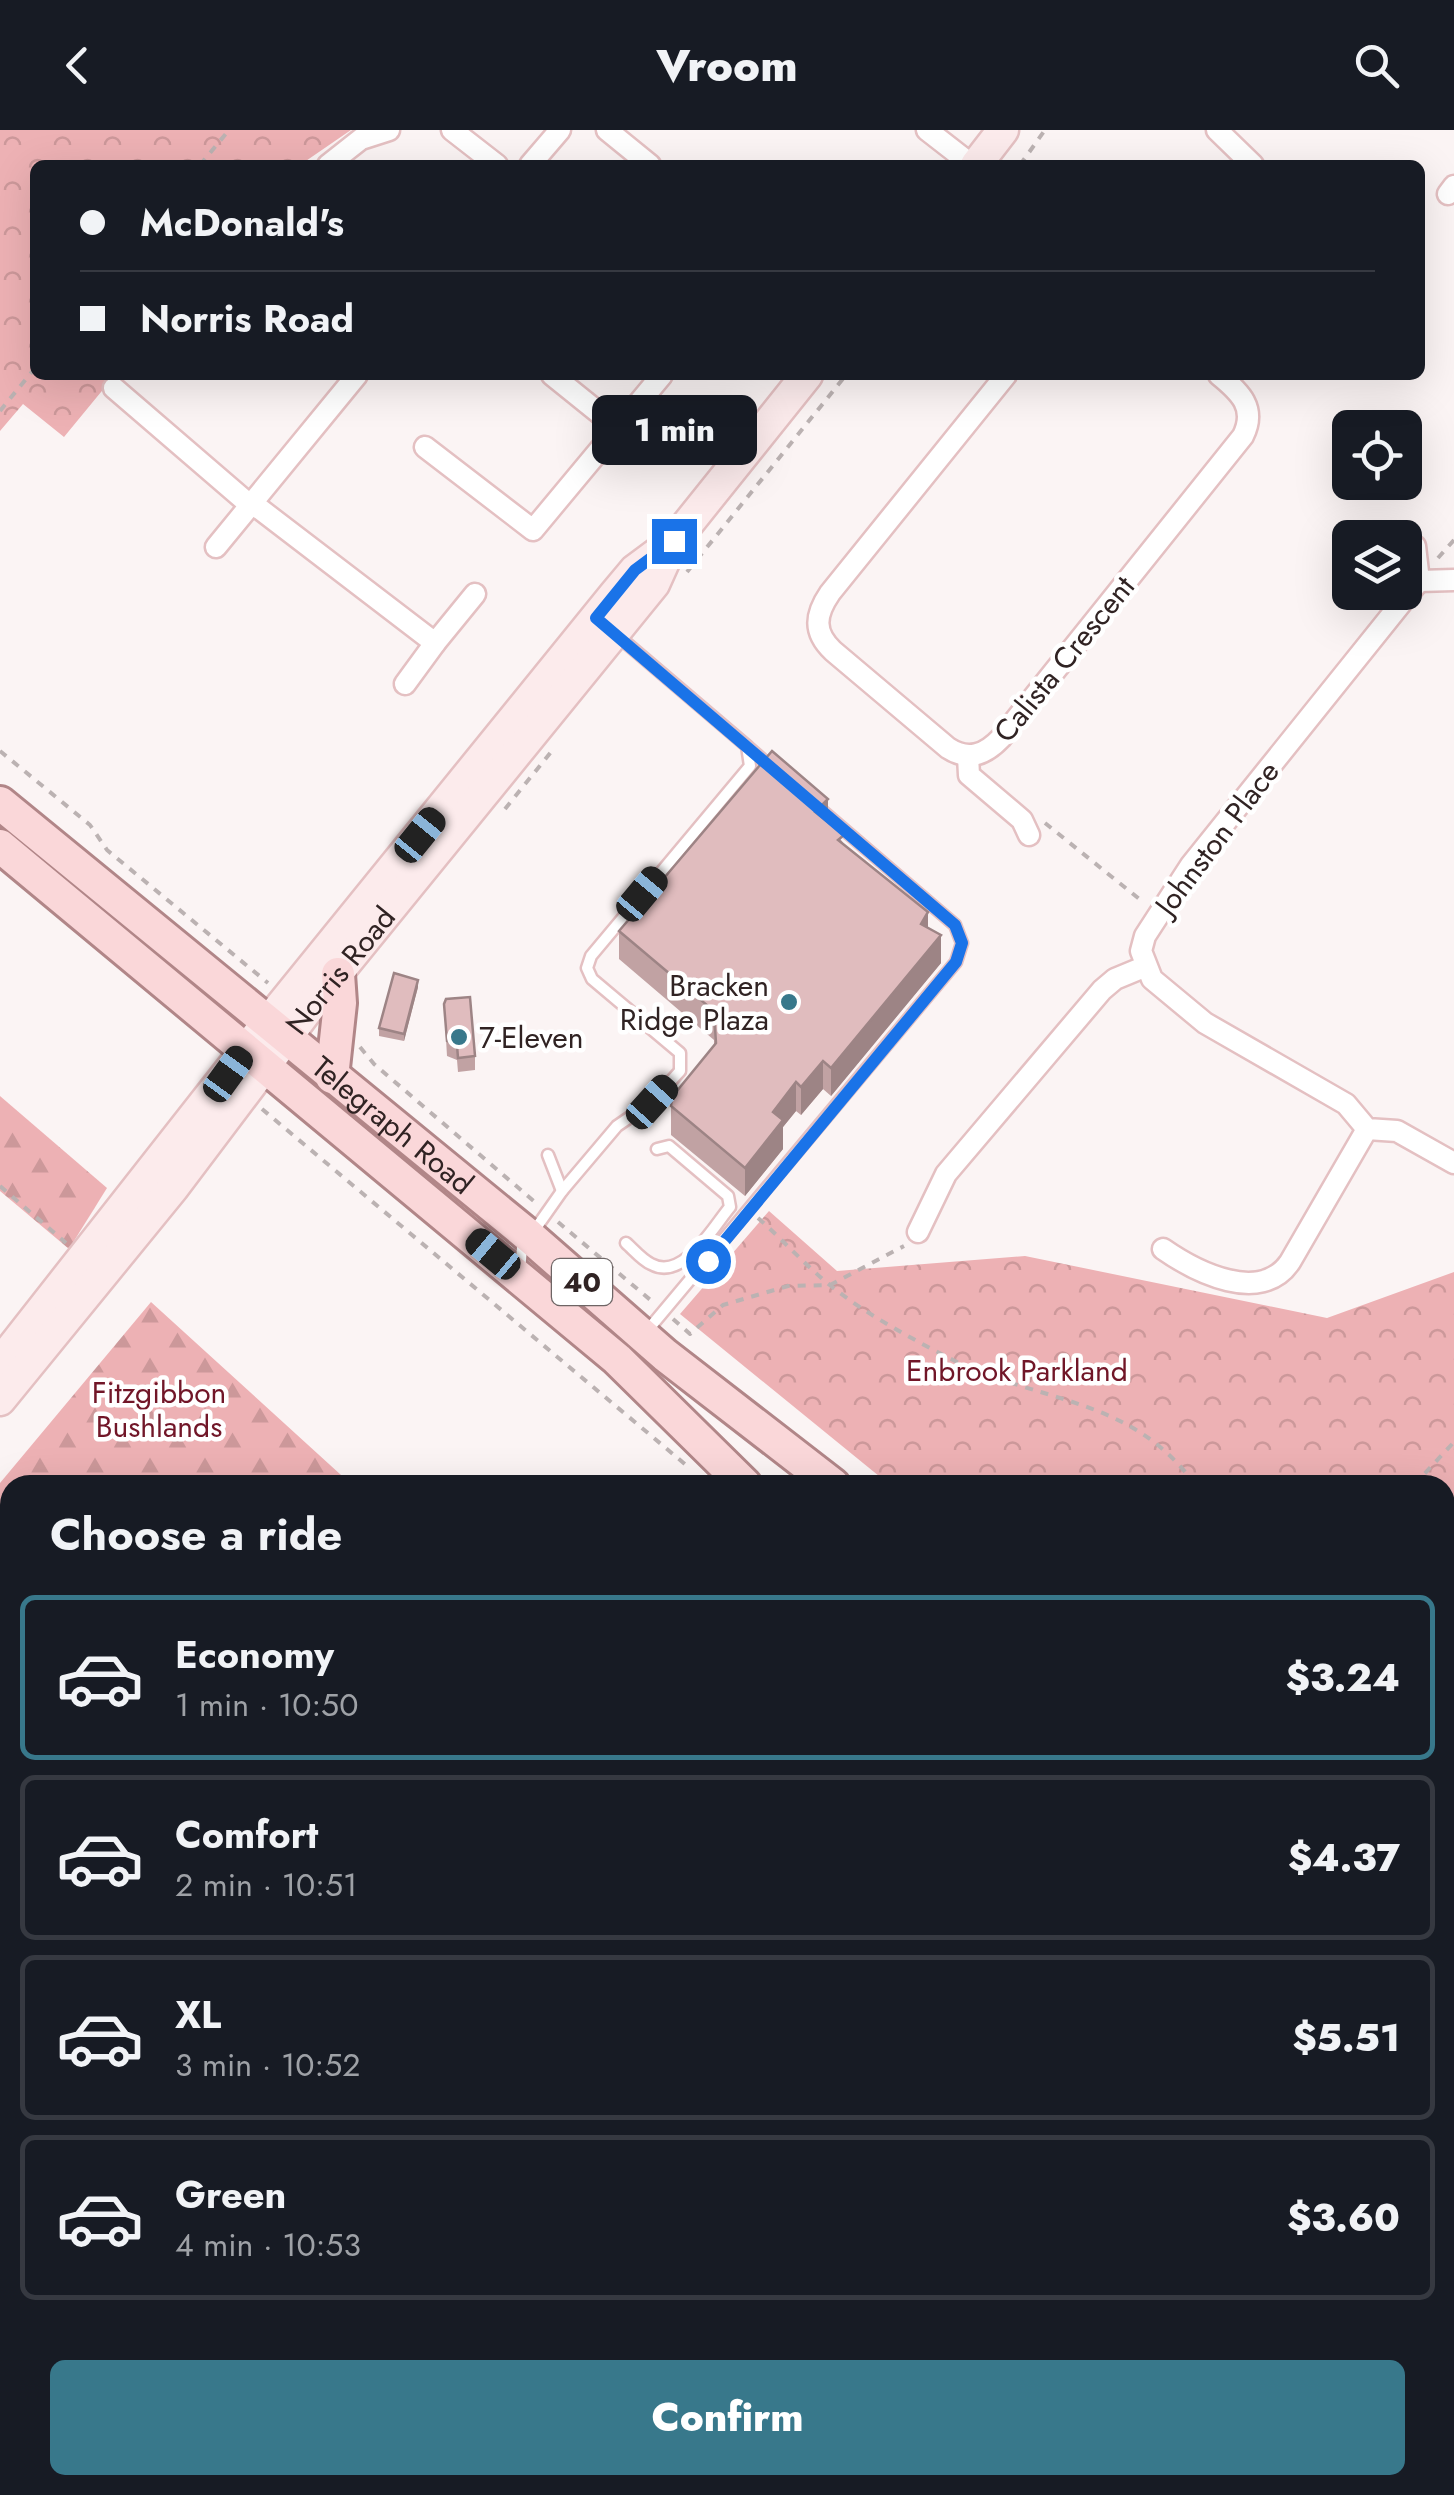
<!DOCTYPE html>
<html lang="en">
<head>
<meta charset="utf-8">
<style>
	:root { --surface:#171b24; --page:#20242c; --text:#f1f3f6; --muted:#9ea1a6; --line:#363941; --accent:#38788b }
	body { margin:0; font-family:Jost,sans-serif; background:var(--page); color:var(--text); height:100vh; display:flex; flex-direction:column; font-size:38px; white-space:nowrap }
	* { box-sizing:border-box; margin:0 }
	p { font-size:32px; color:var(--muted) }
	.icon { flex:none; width:55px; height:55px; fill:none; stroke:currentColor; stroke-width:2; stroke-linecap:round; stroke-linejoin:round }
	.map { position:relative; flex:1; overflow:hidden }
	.drawer { position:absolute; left:0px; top:1345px; width:1455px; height:1020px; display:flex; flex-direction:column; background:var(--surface); border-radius:30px 30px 0 0; box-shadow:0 10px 40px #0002 }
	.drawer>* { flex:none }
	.hud { position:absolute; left:30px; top:30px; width:1395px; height:220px; border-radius:15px; box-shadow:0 10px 40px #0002; display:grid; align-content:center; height:220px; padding:0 50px; background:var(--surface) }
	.buttons { position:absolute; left:1332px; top:280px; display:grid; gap:20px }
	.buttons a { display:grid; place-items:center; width:90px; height:90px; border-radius:15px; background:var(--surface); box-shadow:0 10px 40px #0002; font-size:50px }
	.end { position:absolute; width:45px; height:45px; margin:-22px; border:12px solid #1a73e8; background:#fff; box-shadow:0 0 0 5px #fff }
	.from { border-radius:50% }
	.bubble { position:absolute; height:70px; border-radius:15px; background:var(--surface); box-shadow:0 10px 40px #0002; font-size:32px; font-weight:800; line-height:70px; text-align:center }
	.car { position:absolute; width:30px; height:60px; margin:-30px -15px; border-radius:12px; box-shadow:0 0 8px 2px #0007; background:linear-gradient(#222 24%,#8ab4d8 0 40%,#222 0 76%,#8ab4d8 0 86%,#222 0) }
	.hud b { display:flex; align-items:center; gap:35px; height:95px; font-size:38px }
	.hud b+b { border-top:2px solid var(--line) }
	.hud i { width:25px; height:25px; background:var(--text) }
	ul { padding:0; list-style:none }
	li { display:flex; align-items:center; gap:30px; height:165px; margin:0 20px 15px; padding:0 30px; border:5px solid var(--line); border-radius:15px }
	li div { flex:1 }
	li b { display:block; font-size:38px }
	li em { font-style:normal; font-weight:800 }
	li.on { border-color:var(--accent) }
	li>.icon { width:90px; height:90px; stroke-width:1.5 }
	h2 { padding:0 50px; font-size:45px; line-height:120px }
	.cta { display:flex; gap:20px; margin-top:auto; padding:20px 50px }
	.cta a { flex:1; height:115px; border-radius:15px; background:var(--accent); color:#fff; font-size:40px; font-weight:800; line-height:115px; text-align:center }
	header { display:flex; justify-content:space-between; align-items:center; height:130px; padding:0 50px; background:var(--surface); font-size:45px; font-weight:800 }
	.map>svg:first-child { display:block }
	.forest { fill:url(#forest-firs) }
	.park { fill:url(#park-crowns) }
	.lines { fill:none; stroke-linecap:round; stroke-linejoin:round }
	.stream { stroke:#50acc6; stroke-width:6 }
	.service-casing { stroke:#e4c0c2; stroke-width:15 }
	.minor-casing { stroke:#e4c0c2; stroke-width:25 }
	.secondary-casing { stroke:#e4c0c2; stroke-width:35 }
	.primary-casing { stroke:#b18688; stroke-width:38 }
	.path { stroke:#bbb2b2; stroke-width:4; stroke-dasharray:8 8; stroke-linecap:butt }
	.service { stroke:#fff; stroke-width:10 }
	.minor { stroke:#fff; stroke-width:20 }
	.secondary { stroke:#fcebec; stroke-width:30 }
	.primary { stroke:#fad7d9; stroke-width:32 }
	.wall { fill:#c1a2a3 }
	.shaded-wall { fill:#9d8485 }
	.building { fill:#e0bcbe; stroke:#9d8485; stroke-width:2.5 }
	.route { stroke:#1a73e8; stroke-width:12 }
	.poi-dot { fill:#38788b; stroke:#fff; stroke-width:4 }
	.labels { text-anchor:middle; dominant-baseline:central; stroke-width:9; stroke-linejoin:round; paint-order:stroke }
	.shield { fill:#fff; stroke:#6e6565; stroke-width:2.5 }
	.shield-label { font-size:28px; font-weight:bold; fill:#302323 }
	.street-label { font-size:30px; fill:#302323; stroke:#fff }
	.poi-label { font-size:30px; fill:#302323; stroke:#fff; text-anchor:end }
	.park-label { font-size:30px; fill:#711628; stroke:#fff }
</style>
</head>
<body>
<header><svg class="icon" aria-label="back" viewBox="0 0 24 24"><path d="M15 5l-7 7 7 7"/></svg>Vroom<svg class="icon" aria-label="search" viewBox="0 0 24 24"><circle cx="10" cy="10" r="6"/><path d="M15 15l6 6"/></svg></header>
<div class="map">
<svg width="1454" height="2365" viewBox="0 0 1454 2365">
	<defs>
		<pattern id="forest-firs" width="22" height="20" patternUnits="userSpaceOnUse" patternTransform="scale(2.5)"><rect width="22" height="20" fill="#edb1b4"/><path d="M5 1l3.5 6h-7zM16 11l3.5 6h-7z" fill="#cc989a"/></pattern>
		<pattern id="park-crowns" width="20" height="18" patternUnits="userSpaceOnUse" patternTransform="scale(2.5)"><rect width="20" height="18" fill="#edb1b4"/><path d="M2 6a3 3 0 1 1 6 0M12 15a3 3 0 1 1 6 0" fill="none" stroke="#cc989a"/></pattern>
	</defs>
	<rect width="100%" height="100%" fill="#fbf4f4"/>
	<g class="forest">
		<polygon points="0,966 107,1058 69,1119 0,1061"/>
		<polygon points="151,1172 352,1355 10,1355 10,2355 791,2355 792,2365 0,2365 0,1353"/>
	</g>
	<g class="park">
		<polygon points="0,0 351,0 300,35 35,35 35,245 115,245 64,307 23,274 0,301"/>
		<polygon points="769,1081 837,1141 1025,1126 1327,1188 1454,1142 1454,1826 1445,1818 1445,1355 890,1355 680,1184"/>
	</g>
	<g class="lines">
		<g class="stream">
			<polyline points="0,1517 10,1519"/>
			<polyline points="1085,2355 1097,2365"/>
		</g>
		<defs>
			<g id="service">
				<polyline points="747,616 773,639"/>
				<polyline points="548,1025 562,1061"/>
				<path d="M626,1113C634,1120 642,1130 651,1134C683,1152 713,1097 730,1077L728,1066L669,1016L657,1019"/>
				<polyline points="520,1141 522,1118 562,1061 617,996 652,972 680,941 680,923 592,849 587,838 591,826 750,636 747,616 618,506"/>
				<polyline points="647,1201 956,832 962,813 955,795 820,679"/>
				<polyline points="1445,2225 1454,2211"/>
				<polyline points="1326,2365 1334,2355"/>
			</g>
			<g id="minor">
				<polyline points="452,0 497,35"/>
				<polyline points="607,0 650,35"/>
				<polyline points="927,0 972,35"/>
				<polyline points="1217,0 1253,35"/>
				<polyline points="328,35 361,9 389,0"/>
				<polyline points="530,35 560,0"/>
				<polyline points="1448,64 1454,56"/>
				<polyline points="552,245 619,299"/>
				<path d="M1006,245L830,463C815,485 813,502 833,521L948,618C968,631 985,625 1001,608L1243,306C1257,278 1240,262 1219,245"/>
				<polyline points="114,258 250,375"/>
				<polyline points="425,317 533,400 662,245"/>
				<polyline points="252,373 435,513 475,464"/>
				<polyline points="1415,416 1419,451 1191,735 1145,806 1141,821 1152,849 1205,893 1346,974 1367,999 1397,1001 1454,1033"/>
				<polyline points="216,417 357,245"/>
				<polyline points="1419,451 1454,450"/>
				<polyline points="405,554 435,513"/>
				<polyline points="968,626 969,645 1022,690 1029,705"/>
				<polyline points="918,1102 946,1044 1102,860 1115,849 1144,837"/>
				<path d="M1163,1119C1196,1142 1261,1175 1290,1132L1367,999"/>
			</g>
			<g id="secondary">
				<polyline points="976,35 1003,0"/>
				<polyline points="0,1233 267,893 614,465 635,440 674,411 807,245"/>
				<path id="s1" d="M0,1270L173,1058L305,883L654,454L672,414"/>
			</g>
			<g id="primary">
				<path id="s2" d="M0,673L529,1106L665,1225L833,1355"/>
				<polyline points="0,716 617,1229 745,1355"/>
				<polyline points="332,947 340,873 338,844"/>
				<polyline points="1445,1869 1454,1877"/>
				<polyline points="1445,1947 1454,1955"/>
			</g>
		</defs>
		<use href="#service" class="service-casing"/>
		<use href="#minor" class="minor-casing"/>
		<use href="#secondary" class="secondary-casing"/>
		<use href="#primary" class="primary-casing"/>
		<g class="path">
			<polyline points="200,35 229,0"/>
			<polyline points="1020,35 1045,0"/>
			<polyline points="0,281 35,238"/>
			<polyline points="1438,428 1454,410"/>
			<polyline points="687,442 846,245"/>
			<polyline points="0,621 90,695 107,720 268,853"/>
			<polyline points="505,679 555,617"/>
			<polyline points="1045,693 1143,772"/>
			<polyline points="360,917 374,934 536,1073"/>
			<polyline points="262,979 686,1335"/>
			<polyline points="0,1056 66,1113"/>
			<path d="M758,1088C783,1110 805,1135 831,1156C867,1185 914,1210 955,1231C1040,1272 1128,1268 1190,1348L1226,1355"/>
			<polyline points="558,1092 654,1173"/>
			<polyline points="673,1189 690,1204 723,1175 788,1156 830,1155 904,1116"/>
			<polyline points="1414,1355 1454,1312"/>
			<polyline points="1445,1402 1454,1404"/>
			<polyline points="1445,2034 1454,2039"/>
			<polyline points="0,2182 10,2174"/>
			<polyline points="656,2355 662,2365"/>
		</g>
		<use href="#service" class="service"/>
		<use href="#minor" class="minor"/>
		<use href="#secondary" class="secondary"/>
		<use href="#primary" class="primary"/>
	</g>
	<g class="wall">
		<polygon points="828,692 844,714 928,798 941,833 831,966 823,959 801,985 796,981 783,997 783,1019 745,1066 671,1005 671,976 714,916 714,910 619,829 619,801"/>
		<polygon points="418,857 404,911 379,906 379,898"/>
		<polygon points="444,874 475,926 475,940 458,942 457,930 447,926"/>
	</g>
	<g class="shaded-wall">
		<polygon points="828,669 828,697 815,682"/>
		<polygon points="928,782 928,811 921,794"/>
		<polygon points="941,805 941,833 831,966 831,938"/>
		<polygon points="418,850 418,857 404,911 404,904"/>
		<polygon points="823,931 823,959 801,985 801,957"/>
		<polygon points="796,952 796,981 783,997 783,1019 745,1066 745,1038 773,982"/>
	</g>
	<g class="building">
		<polygon points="772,621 828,669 815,682 844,705 838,710 928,782 921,794 941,805 831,938 823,931 801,957 796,952 773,982 783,990 745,1038 671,976 672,967 716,913 714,881 619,801"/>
		<polygon points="394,843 418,850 404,904 379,898"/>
		<polygon points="470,867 475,926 458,928 457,915 447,911 444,874 446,869"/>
	</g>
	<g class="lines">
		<polyline class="route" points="674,411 635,440 596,488 955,795 962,813 956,832 708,1131"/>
	</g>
	<g class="poi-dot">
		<circle cx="789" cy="872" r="10"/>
		<circle cx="459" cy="907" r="10"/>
	</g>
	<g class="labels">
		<rect class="shield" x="552" y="1129" width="60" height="46" rx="8"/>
		<g class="shield-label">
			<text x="582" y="1152">40</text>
		</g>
		<g class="street-label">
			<text transform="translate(1064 529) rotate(-51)">Calista Crescent</text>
			<text transform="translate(1217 708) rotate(-53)">Johnston Place</text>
			<text stroke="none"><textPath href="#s1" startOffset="548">Norris Road</textPath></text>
			<text stroke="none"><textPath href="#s2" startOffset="508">Telegraph Road</textPath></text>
		</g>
		<g class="poi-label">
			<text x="769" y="855">Bracken<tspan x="769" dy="34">Ridge Plaza</tspan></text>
			<text x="479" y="907" text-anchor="start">7-Eleven</text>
		</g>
		<g class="park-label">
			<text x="1017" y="1240">Enbrook Parkland</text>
			<text x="159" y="1262">Fitzgibbon<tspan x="159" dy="34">Bushlands</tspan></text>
		</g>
	</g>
</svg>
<div class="buttons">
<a><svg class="icon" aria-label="locate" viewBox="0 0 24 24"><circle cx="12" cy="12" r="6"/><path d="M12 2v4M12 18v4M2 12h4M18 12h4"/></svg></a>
<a><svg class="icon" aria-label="layers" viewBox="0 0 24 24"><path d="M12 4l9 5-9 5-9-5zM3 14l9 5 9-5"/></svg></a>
</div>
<i class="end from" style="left:708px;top:1131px"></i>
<i class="end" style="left:674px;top:411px"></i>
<div class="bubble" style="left:592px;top:265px;width:165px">1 min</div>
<i class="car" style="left:420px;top:705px;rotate:39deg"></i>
<i class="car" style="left:642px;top:764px;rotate:40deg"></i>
<i class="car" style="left:228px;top:944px;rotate:36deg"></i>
<i class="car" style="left:652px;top:972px;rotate:42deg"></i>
<i class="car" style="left:493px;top:1124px;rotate:310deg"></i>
<div class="hud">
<b><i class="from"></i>McDonald's</b>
<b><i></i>Norris Road</b>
</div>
<section class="drawer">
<h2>Choose a ride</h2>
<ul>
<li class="on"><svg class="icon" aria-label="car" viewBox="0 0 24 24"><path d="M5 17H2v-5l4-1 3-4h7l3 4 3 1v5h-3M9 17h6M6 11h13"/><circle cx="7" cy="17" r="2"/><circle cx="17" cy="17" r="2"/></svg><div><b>Economy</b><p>1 min · 10:50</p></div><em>$3.24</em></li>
<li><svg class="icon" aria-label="car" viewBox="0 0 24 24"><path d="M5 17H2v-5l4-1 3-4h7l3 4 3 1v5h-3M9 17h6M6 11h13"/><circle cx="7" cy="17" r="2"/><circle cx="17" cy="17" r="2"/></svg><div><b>Comfort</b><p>2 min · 10:51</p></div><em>$4.37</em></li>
<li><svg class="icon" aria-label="car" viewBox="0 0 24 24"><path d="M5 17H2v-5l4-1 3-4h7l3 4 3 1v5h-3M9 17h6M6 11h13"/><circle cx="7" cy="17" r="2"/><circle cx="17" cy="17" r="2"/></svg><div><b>XL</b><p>3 min · 10:52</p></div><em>$5.51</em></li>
<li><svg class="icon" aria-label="car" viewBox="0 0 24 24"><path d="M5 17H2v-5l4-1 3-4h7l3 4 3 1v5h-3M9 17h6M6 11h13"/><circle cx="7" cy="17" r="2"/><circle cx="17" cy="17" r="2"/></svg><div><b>Green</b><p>4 min · 10:53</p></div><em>$3.60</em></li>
</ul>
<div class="cta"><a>Confirm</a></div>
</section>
</div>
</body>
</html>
